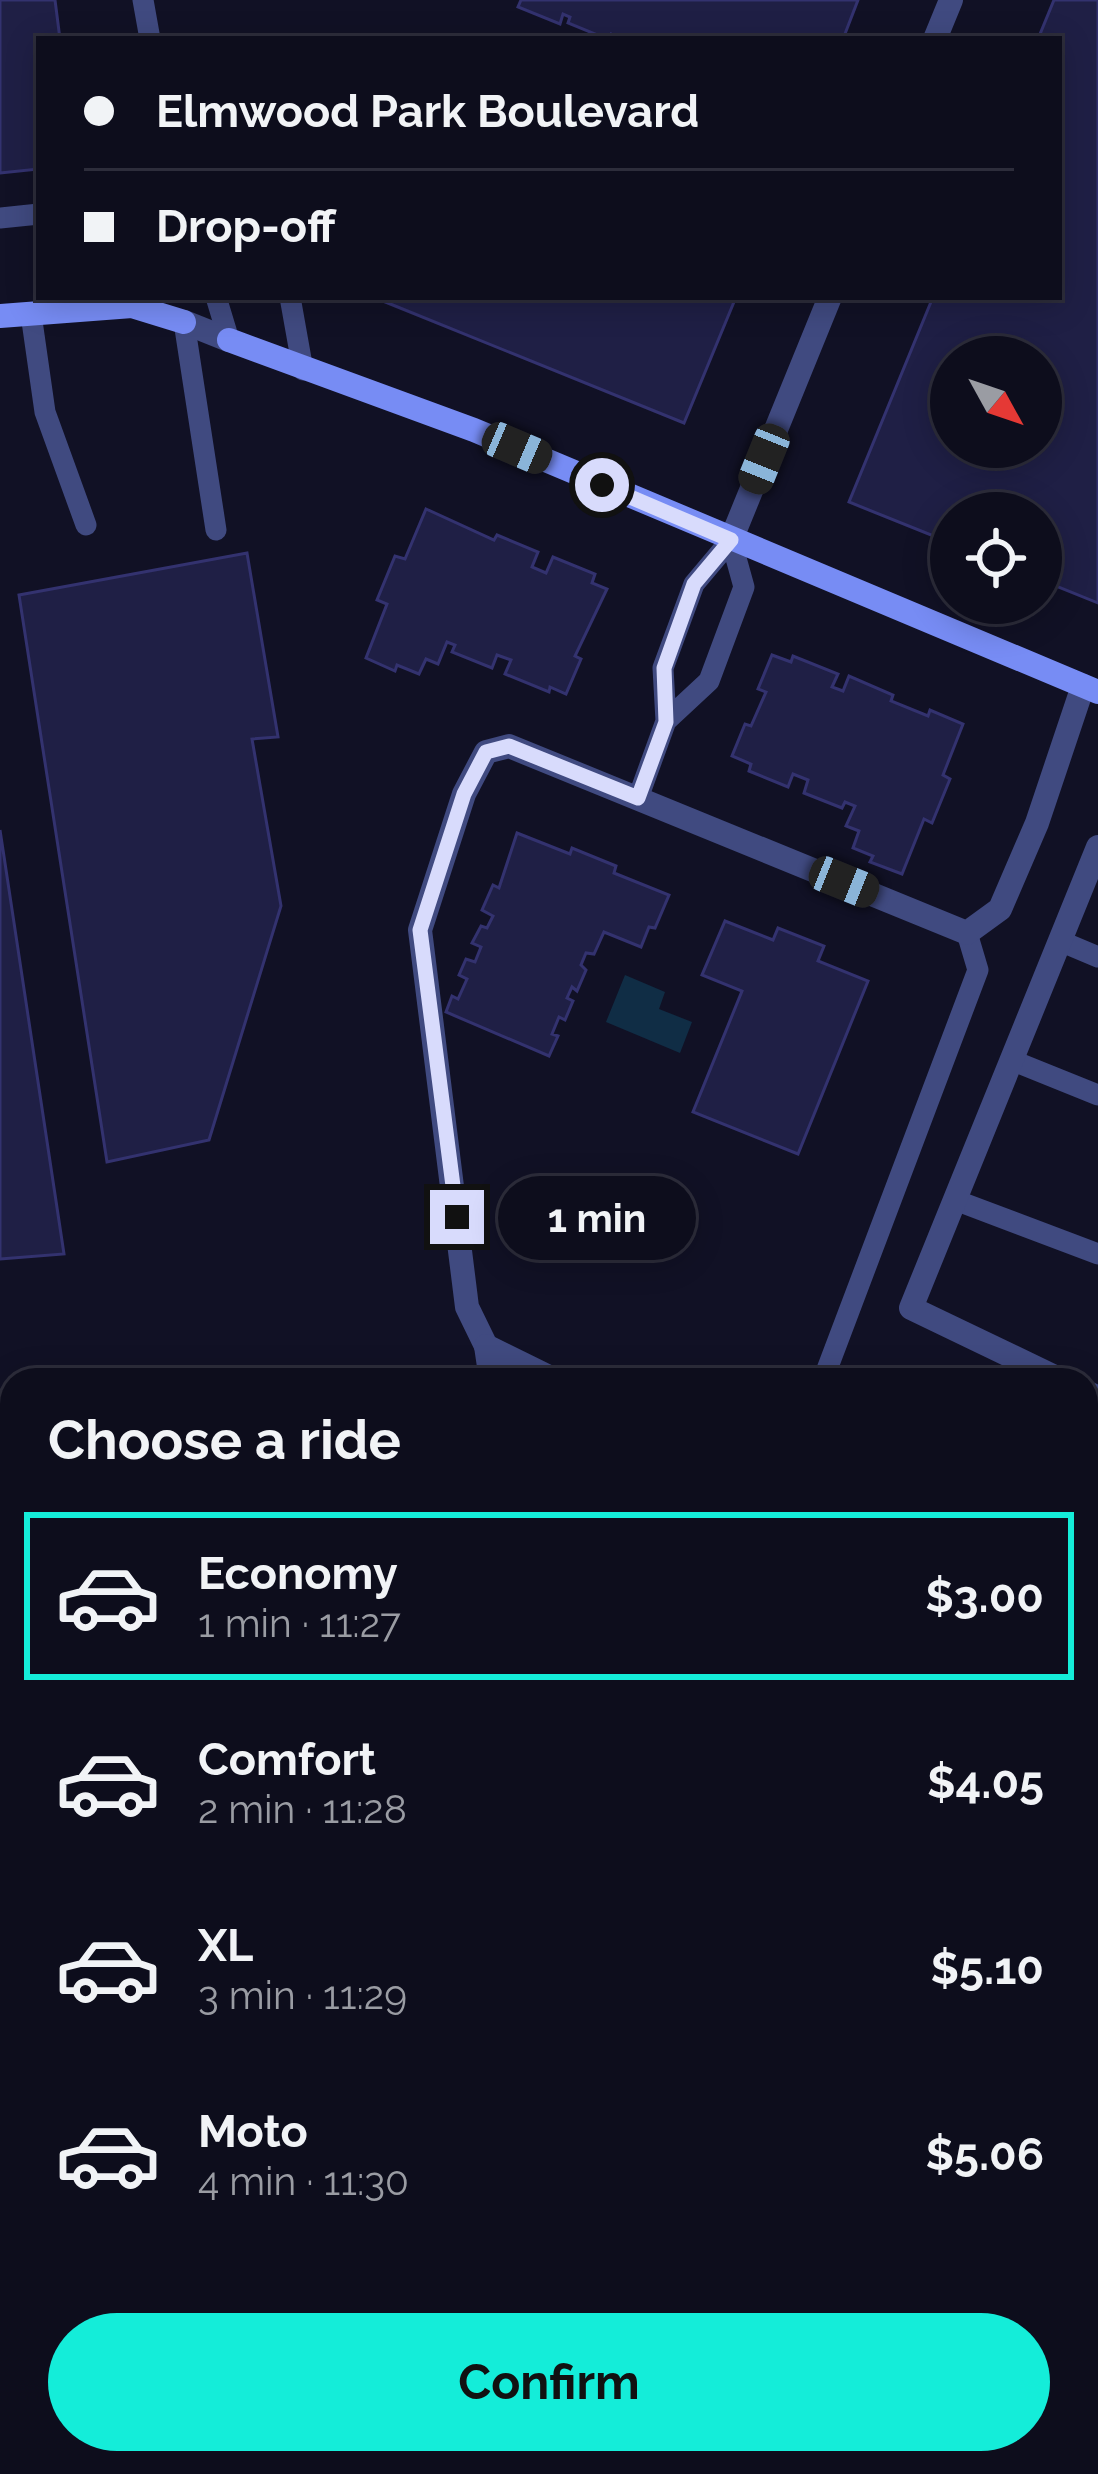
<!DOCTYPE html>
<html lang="en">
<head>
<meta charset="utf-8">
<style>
	:root { --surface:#0d0d1c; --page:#161625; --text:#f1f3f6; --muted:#9a9ca3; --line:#2d2d3b; --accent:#14edd9 }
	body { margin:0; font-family:Raleway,sans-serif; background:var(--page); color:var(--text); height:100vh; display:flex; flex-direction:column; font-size:45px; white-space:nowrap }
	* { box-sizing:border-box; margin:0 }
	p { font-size:39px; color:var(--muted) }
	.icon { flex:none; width:66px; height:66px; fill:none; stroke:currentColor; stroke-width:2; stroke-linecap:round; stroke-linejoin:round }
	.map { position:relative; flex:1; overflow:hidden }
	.panel { position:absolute; left:0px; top:1368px; width:1098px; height:1107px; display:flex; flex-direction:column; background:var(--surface); border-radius:36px 36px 0 0; box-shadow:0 6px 30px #0003,0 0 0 3px var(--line) }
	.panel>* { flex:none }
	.guide { position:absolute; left:36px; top:36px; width:1026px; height:264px; border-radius:0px; box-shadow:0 6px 30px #0003,0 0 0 3px var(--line); display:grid; align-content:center; height:264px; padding:0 48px; background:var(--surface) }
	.needle { width:78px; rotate:130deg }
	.buttons { position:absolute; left:930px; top:336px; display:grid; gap:24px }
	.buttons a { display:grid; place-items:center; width:132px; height:132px; border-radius:50%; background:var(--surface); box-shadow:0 6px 30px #0003,0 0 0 3px var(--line); font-size:60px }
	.end { position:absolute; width:54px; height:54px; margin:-27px; border:15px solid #d8dbfc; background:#111; box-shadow:0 0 0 6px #111 }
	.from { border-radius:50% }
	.bubble { position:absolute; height:84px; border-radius:42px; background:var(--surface); box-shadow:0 6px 30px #0003,0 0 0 3px var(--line); font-size:39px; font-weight:700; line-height:84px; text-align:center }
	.car { position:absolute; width:36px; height:72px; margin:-36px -18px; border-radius:15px; box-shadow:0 0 9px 3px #0007; background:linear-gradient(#222 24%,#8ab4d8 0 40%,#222 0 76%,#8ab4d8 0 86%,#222 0) }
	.guide b { display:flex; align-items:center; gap:42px; height:114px; font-size:45px }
	.guide b+b { border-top:3px solid var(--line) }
	.guide i { width:30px; height:30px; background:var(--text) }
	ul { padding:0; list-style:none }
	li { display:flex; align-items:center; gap:36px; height:168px; margin:0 24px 18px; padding:0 24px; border:6px solid transparent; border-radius:0px }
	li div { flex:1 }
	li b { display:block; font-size:45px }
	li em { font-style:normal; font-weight:700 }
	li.on { border-color:var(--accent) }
	li>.icon { width:108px; height:108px; stroke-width:1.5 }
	h2 { padding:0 48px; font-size:54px; line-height:144px }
	.primary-button { display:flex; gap:24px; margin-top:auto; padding:24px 48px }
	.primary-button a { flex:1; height:138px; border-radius:72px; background:var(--accent); color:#111; font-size:48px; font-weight:700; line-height:138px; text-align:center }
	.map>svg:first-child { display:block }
	.water { fill:#102d45 }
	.building { fill:#1f1f45; stroke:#33326f; stroke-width:3; fill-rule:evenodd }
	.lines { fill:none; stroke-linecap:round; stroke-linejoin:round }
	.lane { stroke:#404a80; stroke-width:21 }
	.street { stroke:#404a80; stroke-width:24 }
	.secondary { stroke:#778cf4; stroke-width:24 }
	.route { stroke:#d8dbfc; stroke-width:15 }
</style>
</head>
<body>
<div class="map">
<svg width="1098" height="2474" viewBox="0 0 1098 2474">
	<rect width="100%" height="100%" fill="#111125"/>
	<polygon class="water" points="625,975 665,992 659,1009 692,1022 680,1053 606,1022"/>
	<g class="building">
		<polygon points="0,0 55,0 60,39 39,39 39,169 0,173"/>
		<polygon points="521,0 858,0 843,39 619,39 611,34 607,39 568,23 570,17 563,14 560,24 518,7"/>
		<path d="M1054,0H1098V603L1041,580V513H951V543L849,502L933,297H1059V39H1038ZM951,357H1041V447H951Z"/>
		<polygon points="373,297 736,297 684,423"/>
		<polygon points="426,509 494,540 497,535 538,552 532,567 546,573 553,557 595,574 592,583 607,589 575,656 581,659 566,694 550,687 549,692 505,674 511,660 497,655 492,668 452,652 455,645 447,642 438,664 426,659 419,674 397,665 395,671 366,658 387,604 377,600 395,556 405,559"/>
		<polygon points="247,553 278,737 252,739 281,906 209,1140 107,1162 19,595"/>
		<polygon points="772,655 791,662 793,656 838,674 832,687 843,691 849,676 893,695 891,701 928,716 930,710 963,724 943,775 950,779 932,823 924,819 902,874 870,862 873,856 853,848 859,831 846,826 855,806 845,802 842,808 804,793 808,780 793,774 788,787 749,771 751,764 732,756 745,724 751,726 766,692 758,689"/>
		<polygon points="0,830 64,1254 0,1259"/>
		<polygon points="517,833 570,854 572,848 616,866 614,873 669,895 655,928 649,927 641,947 604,932 594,954 586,953 581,965 586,970 577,991 572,987 567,998 573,1001 565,1020 559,1017 552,1034 558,1036 549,1056 446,1012 452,996 458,999 467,979 459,975 466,959 475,962 481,947 472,943 481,926 487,928 493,916 482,910 493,885 499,888"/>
		<polygon points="725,921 773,940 778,928 824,946 818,961 868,981 798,1154 693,1112 742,991 702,975"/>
		<polygon points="1086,1572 1098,1578 1098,1621 1086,1615"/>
		<polygon points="12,1628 12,1963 0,1965 0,1630"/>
		<polygon points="1086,1716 1098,1721 1098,1849 1086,1875"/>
		<polygon points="1086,2118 1098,2129 1086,2147"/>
		<polygon points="1098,2175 1098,2277 1086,2267 1086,2189"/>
		<polygon points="12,2273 12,2458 0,2460 0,2275"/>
		<polygon points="248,2463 388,2463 390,2474 230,2474 229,2466"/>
	</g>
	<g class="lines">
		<g class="lane">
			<polyline points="143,0 150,39"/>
			<polyline points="0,218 39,214"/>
			<polyline points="216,297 229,340"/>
			<polyline points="290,297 303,370"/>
			<polyline points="31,314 45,412 86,525"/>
			<polyline points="184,322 216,530"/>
			<polyline points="638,798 666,721 663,668 694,584 731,540 744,587 709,681 666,721"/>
			<polyline points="1060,941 1098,957"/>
			<polyline points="1011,1060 1098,1095"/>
			<polyline points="955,1200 1098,1254"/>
			<polyline points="823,1380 978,970 967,933"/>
			<polyline points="0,1466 12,1462"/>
			<polyline points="0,2128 12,2126"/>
			<polyline points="0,2254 12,2252"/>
			<polyline points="444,2463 446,2474"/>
			<polyline points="638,2474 650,2463"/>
			<polyline points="807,2474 817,2463"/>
			<polyline points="952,2474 963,2463"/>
		</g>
		<g class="street">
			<polyline points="935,39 951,0"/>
			<polyline points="184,322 229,340"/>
			<polyline points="731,540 830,297"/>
			<polyline points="486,1346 467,1307 420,930 464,794 486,752 509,746 967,933 1000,909 1037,823 1083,686"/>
			<polyline points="491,1380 486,1346 555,1380"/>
			<polyline points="1061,1380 911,1308 1098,847"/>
			<polyline points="1086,1392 1098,1398"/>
			<polyline points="1086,1645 1098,1651"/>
			<polyline points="1086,2334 1098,2345"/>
			<polyline points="1086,2455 1098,2436"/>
			<polyline points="1065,2463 1081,2474"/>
		</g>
		<g class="secondary">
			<polyline points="0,316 132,306 184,322"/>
			<polyline points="229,340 474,430 1098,692"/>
		</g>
	</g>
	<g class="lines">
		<polyline class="route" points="457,1217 420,930 464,794 486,752 509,746 638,798 666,722 664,668 694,584 731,540 602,485"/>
	</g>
</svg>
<div class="buttons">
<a><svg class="needle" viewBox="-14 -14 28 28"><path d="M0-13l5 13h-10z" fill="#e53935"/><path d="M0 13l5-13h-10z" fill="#9a9ca3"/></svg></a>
<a><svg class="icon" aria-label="locate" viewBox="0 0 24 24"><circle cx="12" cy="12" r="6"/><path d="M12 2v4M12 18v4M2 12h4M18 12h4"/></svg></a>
</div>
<i class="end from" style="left:602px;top:485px"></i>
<i class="end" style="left:457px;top:1217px"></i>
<div class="bubble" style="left:498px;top:1176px;width:198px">1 min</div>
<i class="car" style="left:517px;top:448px;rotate:113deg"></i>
<i class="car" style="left:764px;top:459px;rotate:202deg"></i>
<i class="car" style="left:844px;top:882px;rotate:112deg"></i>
<div class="guide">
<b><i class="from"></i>Elmwood Park Boulevard</b>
<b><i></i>Drop-off</b>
</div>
<section class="panel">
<h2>Choose a ride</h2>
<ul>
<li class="on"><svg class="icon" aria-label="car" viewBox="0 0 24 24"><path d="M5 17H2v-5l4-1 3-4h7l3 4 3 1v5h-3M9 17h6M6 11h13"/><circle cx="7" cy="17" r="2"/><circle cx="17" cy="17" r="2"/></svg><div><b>Economy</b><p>1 min · 11:27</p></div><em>$3.00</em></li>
<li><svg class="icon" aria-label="car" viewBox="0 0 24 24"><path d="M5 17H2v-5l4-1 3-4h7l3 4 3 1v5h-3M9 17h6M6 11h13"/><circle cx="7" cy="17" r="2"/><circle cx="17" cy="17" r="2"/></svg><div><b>Comfort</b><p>2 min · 11:28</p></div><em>$4.05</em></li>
<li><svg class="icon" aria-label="car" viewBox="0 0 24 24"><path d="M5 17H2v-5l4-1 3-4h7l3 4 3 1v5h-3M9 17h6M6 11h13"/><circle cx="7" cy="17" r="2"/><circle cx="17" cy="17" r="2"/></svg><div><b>XL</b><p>3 min · 11:29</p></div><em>$5.10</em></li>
<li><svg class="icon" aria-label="car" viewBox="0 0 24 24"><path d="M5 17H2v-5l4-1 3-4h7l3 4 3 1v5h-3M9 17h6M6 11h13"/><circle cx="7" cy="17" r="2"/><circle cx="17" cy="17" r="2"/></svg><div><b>Moto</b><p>4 min · 11:30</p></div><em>$5.06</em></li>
</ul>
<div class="primary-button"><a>Confirm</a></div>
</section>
</div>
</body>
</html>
